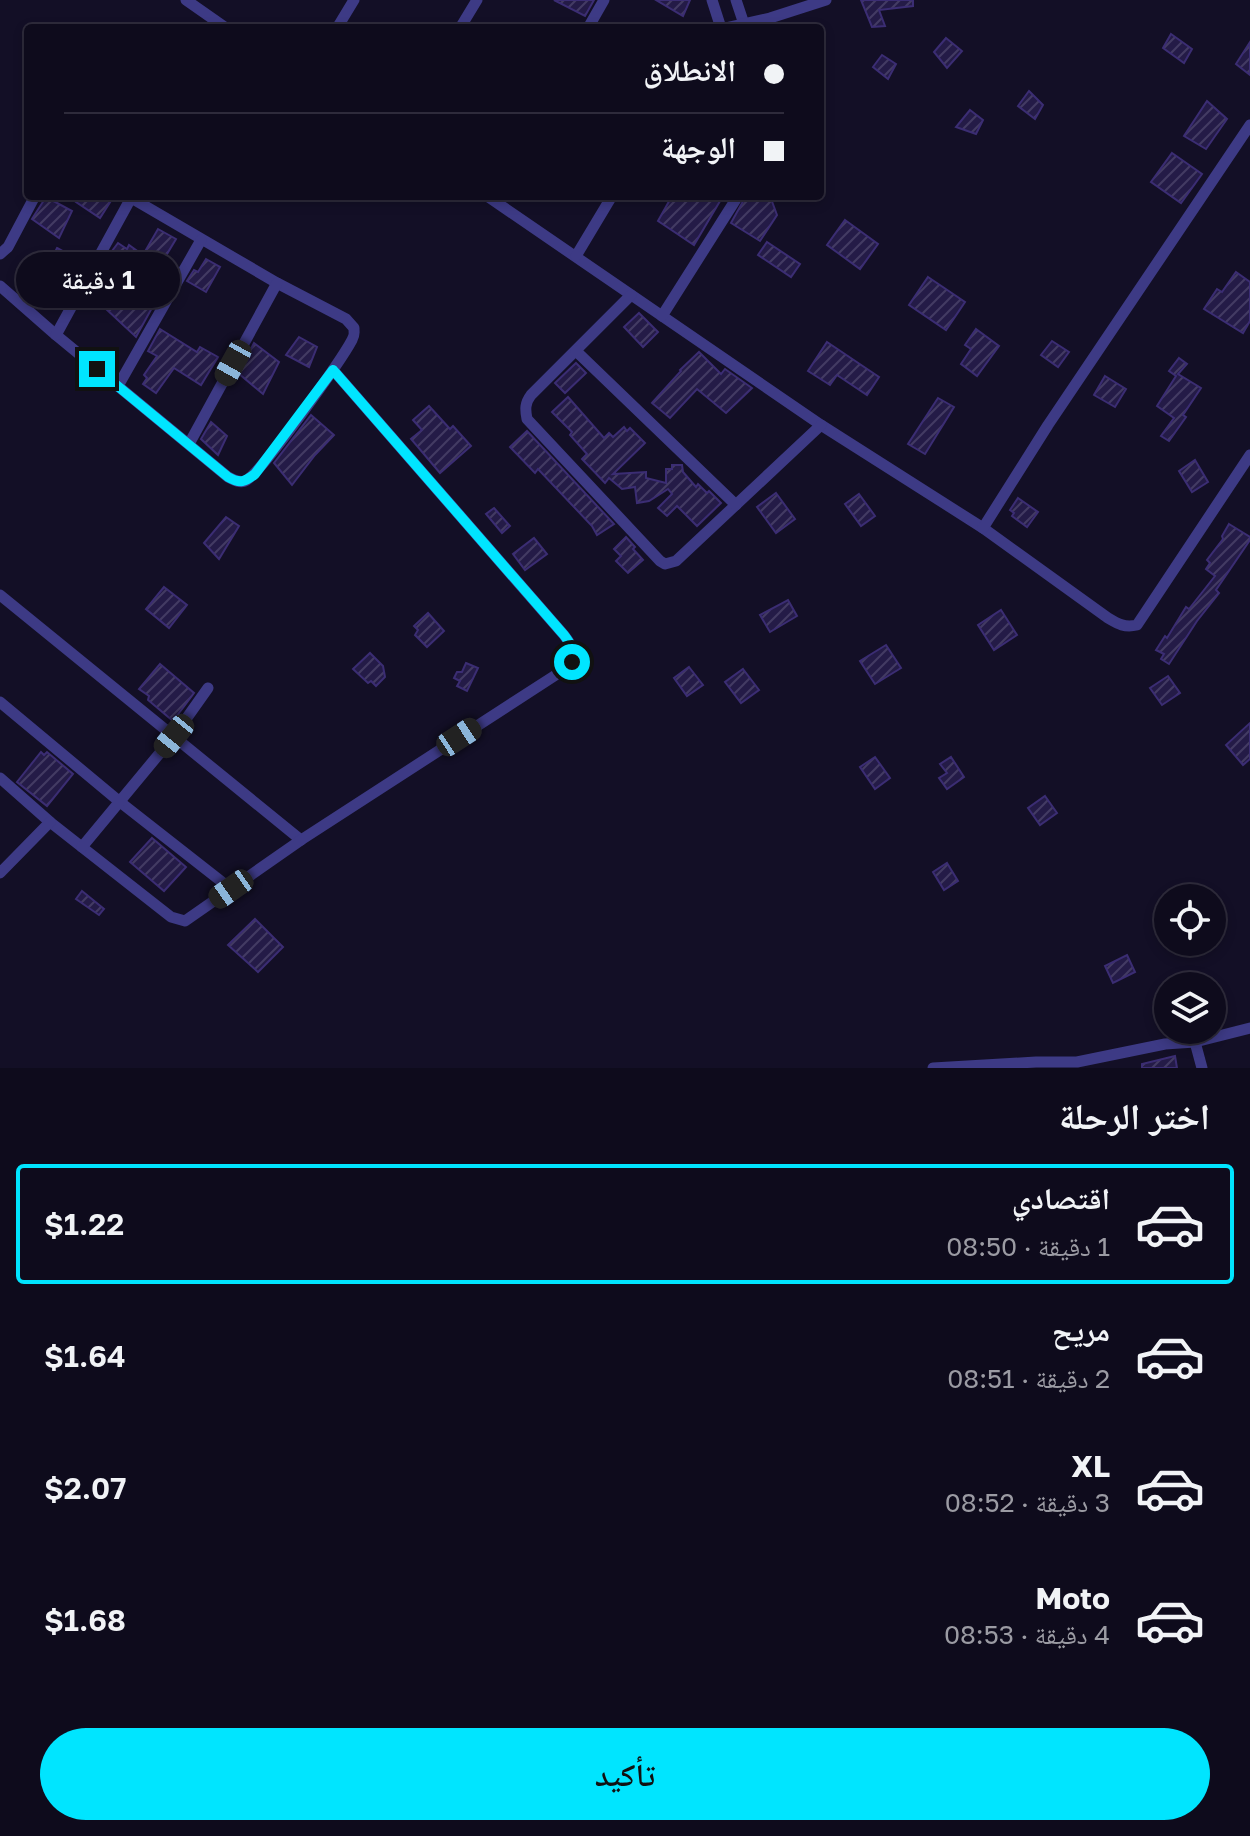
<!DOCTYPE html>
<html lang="ar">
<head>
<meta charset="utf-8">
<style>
	:root { --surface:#0e0b1c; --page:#171425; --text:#f1f3f6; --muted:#9b9ba3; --line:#2e2b3b; --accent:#00e5ff }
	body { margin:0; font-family:"Golos Text","Noto Naskh Arabic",sans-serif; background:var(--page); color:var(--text); direction:rtl; height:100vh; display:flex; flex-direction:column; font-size:30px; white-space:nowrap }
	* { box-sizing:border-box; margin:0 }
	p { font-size:26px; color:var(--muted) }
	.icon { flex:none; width:44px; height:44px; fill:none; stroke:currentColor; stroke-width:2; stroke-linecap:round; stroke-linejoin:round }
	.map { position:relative; height:1068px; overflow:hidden; direction:ltr }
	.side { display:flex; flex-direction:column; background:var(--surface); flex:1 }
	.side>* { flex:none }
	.top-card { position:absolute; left:24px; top:24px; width:800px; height:176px; border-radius:8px; box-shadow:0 4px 12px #0003,0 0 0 2px var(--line); direction:rtl; display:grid; align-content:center; height:176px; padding:0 40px; background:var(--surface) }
	.tools { position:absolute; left:1154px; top:884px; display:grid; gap:16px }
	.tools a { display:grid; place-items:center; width:72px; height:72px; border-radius:50%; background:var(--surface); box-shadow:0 4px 12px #0003,0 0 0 2px var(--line); font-size:40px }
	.end { position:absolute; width:36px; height:36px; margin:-18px; border:10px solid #00e5ff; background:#111; box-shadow:0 0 0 4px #111 }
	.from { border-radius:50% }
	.bubble { position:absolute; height:56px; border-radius:28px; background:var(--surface); box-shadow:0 4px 12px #0003,0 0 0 2px var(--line); font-size:26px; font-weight:600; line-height:56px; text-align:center; direction:rtl }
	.car { position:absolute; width:24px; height:48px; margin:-24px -12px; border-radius:10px; box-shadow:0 0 6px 2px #0007; background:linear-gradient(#222 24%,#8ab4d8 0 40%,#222 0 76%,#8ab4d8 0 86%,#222 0) }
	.top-card b { display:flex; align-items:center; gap:28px; height:76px; font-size:30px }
	.top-card b+b { border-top:2px solid var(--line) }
	.top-card i { width:20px; height:20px; background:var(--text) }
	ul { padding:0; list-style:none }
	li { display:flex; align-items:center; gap:24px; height:120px; margin:0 16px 12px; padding:0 24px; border:4px solid transparent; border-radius:8px }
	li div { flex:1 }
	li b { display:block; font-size:30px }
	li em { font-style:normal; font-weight:600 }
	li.selected { border-color:var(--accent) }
	li>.icon { width:72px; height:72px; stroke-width:1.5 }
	h2 { padding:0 40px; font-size:36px; line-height:96px }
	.action { display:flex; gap:16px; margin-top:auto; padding:16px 40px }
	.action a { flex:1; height:92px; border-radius:48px; background:var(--accent); color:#111; font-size:32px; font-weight:600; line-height:92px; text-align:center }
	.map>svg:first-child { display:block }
	.building { fill:url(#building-hatch); stroke:#3b2d73; stroke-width:2 }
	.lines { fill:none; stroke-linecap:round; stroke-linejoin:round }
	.minor { stroke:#3d3a85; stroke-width:11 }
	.route { stroke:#00e5ff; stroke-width:10 }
</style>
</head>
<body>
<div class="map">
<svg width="1250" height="1068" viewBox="0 0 1250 1068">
	<defs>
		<pattern id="building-hatch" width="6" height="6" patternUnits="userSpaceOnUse" patternTransform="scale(2)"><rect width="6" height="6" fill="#241b47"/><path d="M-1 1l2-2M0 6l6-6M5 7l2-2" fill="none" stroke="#433b63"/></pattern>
	</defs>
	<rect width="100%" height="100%" fill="#130f26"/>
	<g class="building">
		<polygon points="554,0 594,0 585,16"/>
		<polygon points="656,0 690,0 683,16"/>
		<polygon points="861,0 913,0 913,6 879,10 885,26 872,27"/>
		<polygon points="1171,34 1192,49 1184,63 1163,48"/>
		<polygon points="946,38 962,51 947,68 934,52"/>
		<polygon points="1250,42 1250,75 1236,64"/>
		<polygon points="882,55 896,64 888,79 873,67"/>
		<polygon points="1029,91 1043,105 1035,119 1018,106"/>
		<polygon points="1207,101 1227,119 1206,149 1184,136"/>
		<polygon points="970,110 983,120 976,134 956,127"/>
		<polygon points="1172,153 1202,174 1181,203 1151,182"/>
		<polygon points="81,196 114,196 100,218 76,202"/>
		<polygon points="672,196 723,196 694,245 658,221"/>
		<polygon points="746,196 770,196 777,215 760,241 731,223"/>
		<polygon points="46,197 72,211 59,238 32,219"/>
		<polygon points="845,220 878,244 860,269 827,245"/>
		<polygon points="158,229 176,239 155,274 158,276 144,298 153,306 136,337 89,293 115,253 112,251 118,243 127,249 129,245 143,255"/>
		<polygon points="767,242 800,264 791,277 758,255"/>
		<polygon points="57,248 81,261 72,278 76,281 70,292 65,291 66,285 46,270"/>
		<polygon points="206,259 220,267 206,292 187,281 194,270 198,272"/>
		<polygon points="1236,272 1250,282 1250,321 1243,333 1204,309 1217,289 1222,292"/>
		<polygon points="928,277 965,302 946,330 909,305"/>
		<polygon points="639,313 658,332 643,347 624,327"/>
		<polygon points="160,329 197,352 200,347 218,357 201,385 174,368 156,393 143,384 147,378 144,375 157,356 148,351"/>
		<polygon points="976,329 999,346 977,376 961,364 971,349 965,345"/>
		<polygon points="299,337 317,347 309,367 286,355"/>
		<polygon points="1052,341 1069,352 1058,367 1041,355"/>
		<polygon points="827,342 879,377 867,395 837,375 830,385 808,371"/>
		<polygon points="254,343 279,362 263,394 238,373"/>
		<polygon points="699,352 721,374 725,369 752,388 726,413 697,389 670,418 652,403 681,371 680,370"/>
		<polygon points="1179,358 1187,364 1178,374 1201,388 1183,415 1186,417 1169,441 1161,436 1174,418 1157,406 1176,376 1169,371"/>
		<polygon points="576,363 586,373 565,393 555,383"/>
		<polygon points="1105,376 1126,389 1115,407 1094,395"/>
		<polygon points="568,397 604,438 609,433 613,437 624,427 627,431 630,428 645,443 613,474 646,472 646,478 666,483 666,469 672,469 672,465 682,465 683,472 696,487 698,484 707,493 709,491 721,503 697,526 677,506 667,516 658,508 672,494 668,489 649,501 637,503 635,487 622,489 609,478 605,483 582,459 587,454 570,435 572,432 552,412"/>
		<polygon points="938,398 954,407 925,454 908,444"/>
		<polygon points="429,406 450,429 453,426 471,446 440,473 411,439 422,430 413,420"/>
		<polygon points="311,415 334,435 315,455 292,485 274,463"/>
		<polygon points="211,422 227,436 218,455 201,439"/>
		<polygon points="527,431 614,524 597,535 592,526 538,469 535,473 510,447"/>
		<polygon points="1195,460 1208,482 1192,492 1179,471"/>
		<polygon points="776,493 795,519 776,533 757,507"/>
		<polygon points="859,494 875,516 861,526 845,504"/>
		<polygon points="1018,498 1038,512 1027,527 1012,516 1014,513 1010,510"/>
		<polygon points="494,508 510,526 502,533 486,514"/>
		<polygon points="226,517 239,526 219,559 204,543"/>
		<polygon points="1229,524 1250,537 1250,540 1216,590 1219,593 1197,621 1169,664 1161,659 1164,654 1156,650 1165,636 1167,638 1186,607 1189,609 1215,576 1206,569 1210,563 1207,560 1223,539 1222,536"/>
		<polygon points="626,537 635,547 633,549 643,560 628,573 616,561 621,556 614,549"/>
		<polygon points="534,538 547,554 525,570 513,554"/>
		<polygon points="164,587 187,605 169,628 146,609"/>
		<polygon points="788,600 797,616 770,632 760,615"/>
		<polygon points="1001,610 1017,635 994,650 978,625"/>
		<polygon points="428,613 444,631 427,647 415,635 418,630 414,626"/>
		<polygon points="886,645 901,668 875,684 860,661"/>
		<polygon points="370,653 383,666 385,677 376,686 371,681 368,683 353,669"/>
		<polygon points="466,663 478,668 467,691 457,686 460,681 454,678 457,672 462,672"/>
		<polygon points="160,664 194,693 173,721 148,700 149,696 139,689"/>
		<polygon points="689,667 703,685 687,696 674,678"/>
		<polygon points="743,669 759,690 741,703 725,682"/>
		<polygon points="1168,676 1180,693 1162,705 1150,688"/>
		<polygon points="1250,723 1250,759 1243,765 1226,745"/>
		<polygon points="41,752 44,755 47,752 73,774 47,806 17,782"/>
		<polygon points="875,757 890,778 875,789 860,767"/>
		<polygon points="951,757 964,777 947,789 939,778 947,773 940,764"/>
		<polygon points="1045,796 1057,813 1040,825 1028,808"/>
		<polygon points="152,838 186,867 164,891 130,862"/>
		<polygon points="947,863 958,881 944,890 933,872"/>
		<polygon points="82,891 104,909 99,915 76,899"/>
		<polygon points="255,919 283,947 258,972 228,945"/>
		<polygon points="1127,955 1135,972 1113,983 1105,966"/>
		<polygon points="1175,1056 1177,1068 1142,1068 1142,1064"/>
	</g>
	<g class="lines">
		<g class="minor">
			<polyline points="186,0 226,28"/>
			<polyline points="712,0 721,28"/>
			<polyline points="736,0 744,24"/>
			<polyline points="337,28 354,0"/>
			<polyline points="460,28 477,0"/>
			<polyline points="588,28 604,0"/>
			<polyline points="725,28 770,18 826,0"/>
			<path d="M487,196L821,425L983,528L1108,618C1118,624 1125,628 1137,625L1250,455"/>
			<polyline points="0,254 8,247 35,196"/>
			<polyline points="576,256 612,196"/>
			<path d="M0,286L56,335L228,477C234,480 239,483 245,481C260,475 342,359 352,340C355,334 354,335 354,328L346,319L277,283L128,196"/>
			<path d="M631,295L531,395C525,403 525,409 527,419L660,561L665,564L676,561L821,425"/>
			<polyline points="662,316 738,196"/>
			<polyline points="56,335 131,198"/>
			<polyline points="576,351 736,505"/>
			<polyline points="118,386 201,240"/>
			<polyline points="189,444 277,283"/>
			<polyline points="983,528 1048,425 1250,125"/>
			<polyline points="0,595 301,840"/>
			<polyline points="0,702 120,802 231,889"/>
			<path d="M0,778L50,822L171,917L185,921L301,840L565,669C578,656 574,648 564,635L333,370"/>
			<polyline points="82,847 174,736 208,688"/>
			<polyline points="0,873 50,822"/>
			<polyline points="1195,1042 1202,1068"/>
			<polyline points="933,1068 1036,1062 1077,1062 1165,1044 1195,1042 1250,1028"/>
		</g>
	</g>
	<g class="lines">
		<path class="route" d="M97,369L228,477C240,484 245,482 255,474L333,370L564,635C571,644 574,650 572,662"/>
	</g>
</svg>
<div class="tools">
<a><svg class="icon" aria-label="locate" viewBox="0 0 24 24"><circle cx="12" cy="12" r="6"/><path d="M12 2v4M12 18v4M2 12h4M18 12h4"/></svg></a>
<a><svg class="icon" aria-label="layers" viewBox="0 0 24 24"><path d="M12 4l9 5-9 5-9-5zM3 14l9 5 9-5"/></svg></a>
</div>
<i class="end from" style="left:572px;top:662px"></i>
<i class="end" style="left:97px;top:369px"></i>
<div class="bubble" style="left:16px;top:252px;width:164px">1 دقيقة</div>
<i class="car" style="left:233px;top:363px;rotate:209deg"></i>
<i class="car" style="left:174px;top:736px;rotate:219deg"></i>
<i class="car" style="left:459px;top:737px;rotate:57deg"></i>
<i class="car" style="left:231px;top:889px;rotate:235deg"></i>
<div class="top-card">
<b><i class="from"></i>الانطلاق</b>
<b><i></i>الوجهة</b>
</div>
</div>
<section class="side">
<h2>اختر الرحلة</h2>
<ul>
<li class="selected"><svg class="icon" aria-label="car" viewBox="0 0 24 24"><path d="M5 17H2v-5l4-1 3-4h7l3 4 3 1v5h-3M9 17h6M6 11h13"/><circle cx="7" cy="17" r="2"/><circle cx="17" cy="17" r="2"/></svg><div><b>اقتصادي</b><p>1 دقيقة · 08:50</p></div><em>$1.22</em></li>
<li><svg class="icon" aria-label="car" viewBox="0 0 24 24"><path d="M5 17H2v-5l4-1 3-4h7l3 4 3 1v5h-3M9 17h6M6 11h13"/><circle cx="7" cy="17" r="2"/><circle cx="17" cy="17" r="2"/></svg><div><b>مريح</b><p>2 دقيقة · 08:51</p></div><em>$1.64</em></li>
<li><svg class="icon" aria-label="car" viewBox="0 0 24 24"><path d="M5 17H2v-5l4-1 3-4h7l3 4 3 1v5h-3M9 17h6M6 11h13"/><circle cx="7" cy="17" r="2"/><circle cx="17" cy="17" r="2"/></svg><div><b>XL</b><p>3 دقيقة · 08:52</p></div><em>$2.07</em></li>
<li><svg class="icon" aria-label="car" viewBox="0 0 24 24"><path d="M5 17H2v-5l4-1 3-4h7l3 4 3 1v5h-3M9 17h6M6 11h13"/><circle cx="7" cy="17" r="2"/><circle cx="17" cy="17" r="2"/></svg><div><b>Moto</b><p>4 دقيقة · 08:53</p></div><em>$1.68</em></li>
</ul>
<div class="action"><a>تأكيد</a></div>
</section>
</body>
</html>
